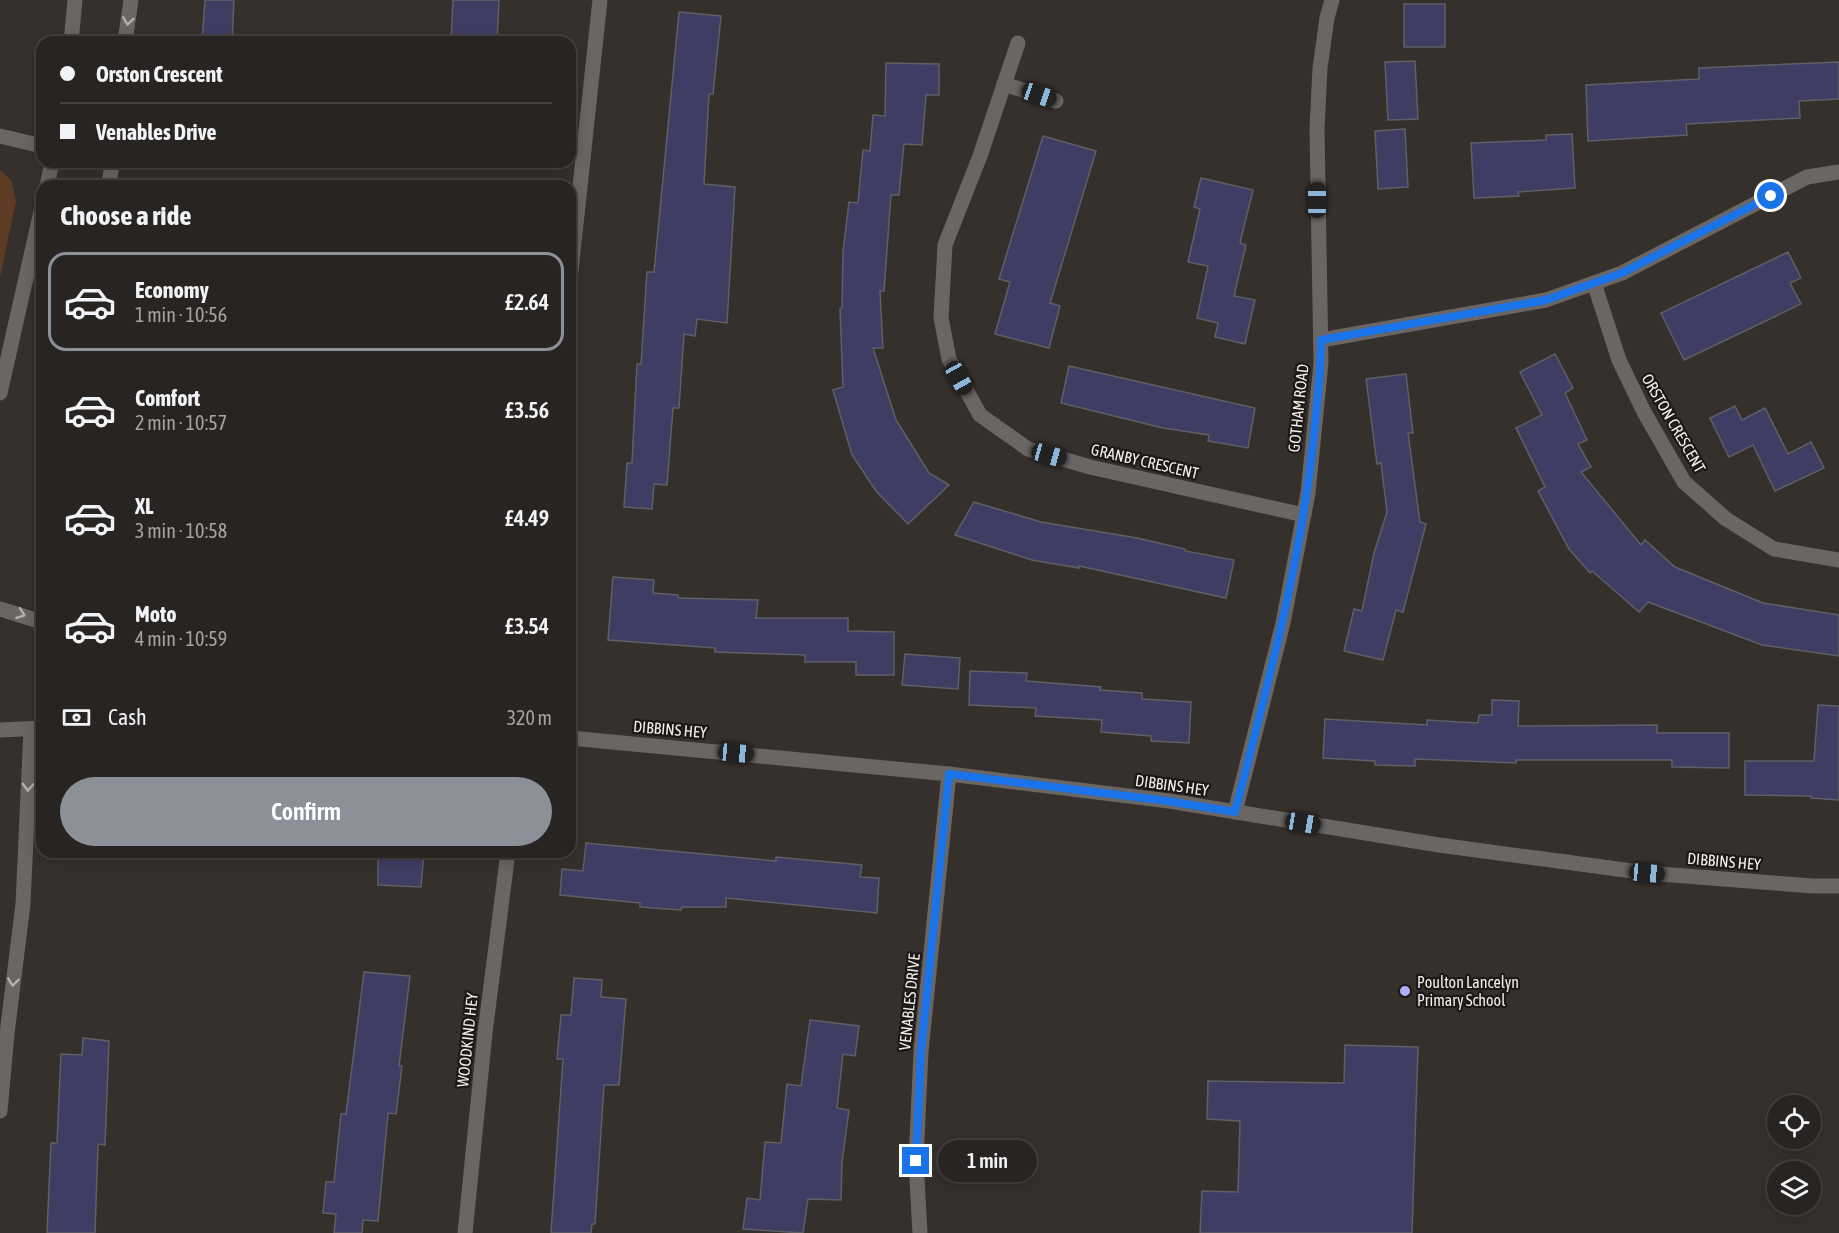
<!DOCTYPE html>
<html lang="en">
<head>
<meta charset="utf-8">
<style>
	:root { --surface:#282422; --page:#302c2a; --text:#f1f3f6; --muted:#a5a4a5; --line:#444140; --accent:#8c9099 }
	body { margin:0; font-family:"Asap Condensed",sans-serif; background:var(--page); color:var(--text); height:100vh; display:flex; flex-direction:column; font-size:22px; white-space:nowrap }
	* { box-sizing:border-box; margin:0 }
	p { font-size:20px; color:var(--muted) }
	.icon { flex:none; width:33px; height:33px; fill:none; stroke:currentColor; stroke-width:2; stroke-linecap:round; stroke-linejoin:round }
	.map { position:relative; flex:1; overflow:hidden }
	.details { position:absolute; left:36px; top:180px; width:540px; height:678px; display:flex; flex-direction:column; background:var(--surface); border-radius:18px; box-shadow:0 3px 15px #0003,0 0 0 2px var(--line) }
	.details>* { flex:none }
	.guide { position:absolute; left:36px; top:36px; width:540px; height:132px; border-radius:18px; box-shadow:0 3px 15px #0003,0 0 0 2px var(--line); display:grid; align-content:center; height:132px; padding:0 24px; background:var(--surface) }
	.controls { position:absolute; left:1767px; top:1095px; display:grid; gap:12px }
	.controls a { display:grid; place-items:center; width:54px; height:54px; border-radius:50%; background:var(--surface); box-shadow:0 3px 15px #0003,0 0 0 2px var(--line); font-size:30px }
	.end { position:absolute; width:27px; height:27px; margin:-14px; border:8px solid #1a73e8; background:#fff; box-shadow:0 0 0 3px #fff }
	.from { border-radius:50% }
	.bubble { position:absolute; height:42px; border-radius:21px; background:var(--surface); box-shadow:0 3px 15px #0003,0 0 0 2px var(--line); font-size:20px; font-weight:600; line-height:42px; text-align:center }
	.car { position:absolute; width:18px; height:36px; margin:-18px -9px; border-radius:8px; box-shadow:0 0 4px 2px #0007; background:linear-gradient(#222 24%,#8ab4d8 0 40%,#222 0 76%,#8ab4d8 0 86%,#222 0) }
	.guide b { display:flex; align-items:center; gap:21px; height:57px; font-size:22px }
	.guide b+b { border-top:2px solid var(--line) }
	.guide i { width:15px; height:15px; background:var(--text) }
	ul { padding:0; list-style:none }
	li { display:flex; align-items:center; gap:18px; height:99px; margin:0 12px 9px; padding:0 12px; border:3px solid transparent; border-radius:18px }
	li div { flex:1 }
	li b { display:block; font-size:22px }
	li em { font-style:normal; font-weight:600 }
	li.on { border-color:var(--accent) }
	li>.icon { width:54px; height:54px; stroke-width:1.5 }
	h2 { padding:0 24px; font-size:27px; line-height:72px }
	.pay { display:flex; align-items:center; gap:15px; height:66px; padding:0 24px; font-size:22px }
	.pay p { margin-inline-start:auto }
	.button { display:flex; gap:12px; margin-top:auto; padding:12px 24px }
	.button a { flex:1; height:69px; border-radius:36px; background:var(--accent); color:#fff; font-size:24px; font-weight:600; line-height:69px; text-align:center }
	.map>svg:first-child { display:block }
	.green { fill:#5e3c24 }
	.building { fill:#3f3d63; stroke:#5f5f65; stroke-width:1.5 }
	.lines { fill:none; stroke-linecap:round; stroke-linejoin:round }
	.minor { stroke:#696664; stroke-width:15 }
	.oneway { stroke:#b4b1af }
	.route { stroke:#1a73e8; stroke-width:8 }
	.poi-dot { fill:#b0aefa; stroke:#1b1917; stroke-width:2 }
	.labels { text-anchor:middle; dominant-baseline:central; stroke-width:4.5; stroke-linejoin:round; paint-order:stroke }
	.street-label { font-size:16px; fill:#f2eeec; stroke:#1b1917 }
	.poi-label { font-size:16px; fill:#f2eeec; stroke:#1b1917; text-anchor:start }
</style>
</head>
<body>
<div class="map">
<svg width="1839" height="1233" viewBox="0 0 1839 1233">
	<rect width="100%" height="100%" fill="#36302d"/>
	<polygon class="green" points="0,170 11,180 16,201 0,277"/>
	<g class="building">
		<polygon points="205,0 234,0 232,42 202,42"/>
		<polygon points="453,0 499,0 497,42 451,41"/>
		<rect x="1404" y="4" width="41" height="43"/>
		<polygon points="679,12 721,16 713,94 709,94 704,184 735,187 727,323 697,319 695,336 684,334 679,408 673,408 667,485 654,484 652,509 624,507 627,463 632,463 637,364 641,364 647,272 654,272"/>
		<polygon points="1415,61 1418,119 1388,120 1385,62"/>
		<polygon points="1839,62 1839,99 1799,101 1800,118 1686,124 1687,135 1588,141 1586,85 1699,79 1699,68"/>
		<polygon points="886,63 939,64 939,95 926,95 922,145 904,144 899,195 891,195 884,291 880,291 883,348 873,348 896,420 929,473 949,485 908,524 876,491 852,455 833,390 843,387 840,309 842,308 843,252 849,202 858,203 863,150 870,151 873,115 885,116"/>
		<polygon points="1405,129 1408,187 1378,189 1375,131"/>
		<polygon points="1572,134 1575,188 1518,192 1519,196 1474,198 1471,143 1546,140 1546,135"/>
		<polygon points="1043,136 1096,151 1050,303 1060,306 1049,348 995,334 1010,282 999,279"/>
		<polygon points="1201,178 1253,190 1240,243 1246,245 1234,296 1255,300 1245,344 1215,337 1218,323 1197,318 1208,266 1188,262 1200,209 1194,207"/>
		<polygon points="1788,252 1801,278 1790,283 1801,304 1684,360 1661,313"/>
		<polygon points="1555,354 1573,388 1565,393 1587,440 1578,444 1591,467 1581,472 1641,545 1645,540 1675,567 1763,603 1839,615 1839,656 1762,645 1648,602 1639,612 1592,571 1590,573 1569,549 1538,491 1545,487 1516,428 1542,415 1520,372"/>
		<polygon points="1069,366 1255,408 1248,448 1208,441 1209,435 1163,428 1061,403"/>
		<polygon points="1406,374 1413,433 1408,433 1420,522 1426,524 1403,612 1396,610 1383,660 1344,651 1354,609 1362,611 1374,553 1387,512 1381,463 1377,464 1366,379"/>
		<polygon points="1735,406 1742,420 1765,408 1788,454 1811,442 1824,468 1775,491 1753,445 1729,457 1710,418"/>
		<polygon points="974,502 1041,522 1137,538 1185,549 1185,551 1234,560 1226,598 1079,566 1079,568 1032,560 955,535"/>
		<polygon points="613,577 654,580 653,593 678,595 678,598 758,600 756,618 848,618 848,631 894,632 894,675 856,675 856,662 805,662 805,655 715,652 715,648 608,640"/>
		<polygon points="905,654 960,658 958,689 902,685"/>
		<polygon points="970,671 1027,673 1026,681 1101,687 1100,690 1142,693 1142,699 1191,702 1189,743 1151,741 1151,736 1101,732 1102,720 1035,716 1036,708 969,705"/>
		<polygon points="1492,700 1519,701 1518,726 1657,725 1657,733 1729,733 1729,768 1672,767 1672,760 1516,760 1516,763 1415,759 1415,766 1375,765 1375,761 1323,758 1325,719 1427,725 1427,720 1478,723 1479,715 1492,715"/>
		<polygon points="1818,705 1839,706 1839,800 1811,798 1811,796 1745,795 1745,761 1814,761"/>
		<polygon points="586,843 776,861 776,857 862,865 860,877 879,878 877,913 726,898 726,907 682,907 681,910 640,907 640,903 560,895 562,869 583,871"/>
		<polygon points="378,852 424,852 421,887 378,885"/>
		<polygon points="364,972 410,976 399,1066 402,1066 396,1114 388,1113 378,1221 363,1220 362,1233 334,1233 336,1214 323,1213 326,1182 334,1182 341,1114 346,1114"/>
		<polygon points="574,978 602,980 601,997 626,999 619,1085 604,1085 595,1224 592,1224 591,1233 551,1233 563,1059 557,1059 561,1015 571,1015"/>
		<polygon points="810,1020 859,1026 855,1056 843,1054 837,1108 849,1110 842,1162 841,1200 808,1199 803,1233 743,1229 747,1198 760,1200 765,1142 781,1143 787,1084 801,1086"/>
		<polygon points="83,1038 109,1041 105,1145 98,1144 95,1233 47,1233 51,1143 57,1143 61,1054 82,1055"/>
		<polygon points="1345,1045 1418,1047 1412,1233 1200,1233 1202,1191 1238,1192 1240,1121 1207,1119 1208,1081 1344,1083"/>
	</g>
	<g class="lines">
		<g class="minor">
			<polyline points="71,42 75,0"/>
			<polyline points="125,42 131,0"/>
			<polyline points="1018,43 980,156 945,245 941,318 949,359 980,415 1028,449 1090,467 1304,515"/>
			<polyline points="1004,84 1056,101"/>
			<polyline points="0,136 42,146"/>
			<polyline points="47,186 52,162"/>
			<polyline points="109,186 112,162"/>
			<polyline points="570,280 600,0"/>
			<polyline points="1594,283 1619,360 1644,412 1684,482 1726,519 1774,549 1839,560"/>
			<polyline points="1321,340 1546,300 1622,273 1807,177 1839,172"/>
			<polyline points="0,393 42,207"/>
			<polyline points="0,609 42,622"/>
			<polyline points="0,730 42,728"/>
			<polyline points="570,738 949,774 1169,801 1439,845 1647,873 1812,886 1839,886"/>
			<polyline points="1235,812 1283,623 1308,493 1321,363 1317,129 1320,68 1327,18 1332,0"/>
			<polyline points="0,1111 7,1034 23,904 31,729"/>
			<polyline points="465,1233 485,1033 508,852"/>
			<polyline points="920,1233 916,1161 921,1052 949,774"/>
		</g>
	</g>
	<defs><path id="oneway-chevron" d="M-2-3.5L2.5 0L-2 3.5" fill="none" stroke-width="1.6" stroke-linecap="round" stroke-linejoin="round" transform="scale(1.5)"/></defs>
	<g class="oneway">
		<use href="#oneway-chevron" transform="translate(128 21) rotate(98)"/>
		<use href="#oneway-chevron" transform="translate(21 614) rotate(20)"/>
		<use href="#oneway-chevron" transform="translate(28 787) rotate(92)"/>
		<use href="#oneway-chevron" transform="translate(13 982) rotate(97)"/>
	</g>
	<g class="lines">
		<path class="route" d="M916,1161L921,1052L949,774L1168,801L1235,812C1267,687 1301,563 1314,435C1317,403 1321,371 1321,340L1546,300L1622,273L1771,196"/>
	</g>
	<circle class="poi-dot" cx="1405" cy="991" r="6"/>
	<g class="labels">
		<g class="street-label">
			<text transform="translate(1298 408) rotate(-84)">GOTHAM ROAD</text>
			<text transform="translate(1674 423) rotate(60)">ORSTON CRESCENT</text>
			<text transform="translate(1145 461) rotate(13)">GRANBY CRESCENT</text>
			<text transform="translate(670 729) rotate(5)">DIBBINS HEY</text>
			<text transform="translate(1172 785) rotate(8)">DIBBINS HEY</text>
			<text transform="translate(1724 861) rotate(5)">DIBBINS HEY</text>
			<text transform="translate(909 1002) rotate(-84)">VENABLES DRIVE</text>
			<text transform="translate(467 1040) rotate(-84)">WOODKIND HEY</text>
		</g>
		<g class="poi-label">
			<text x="1417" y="982">Poulton Lancelyn<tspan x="1417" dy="18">Primary School</tspan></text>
		</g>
	</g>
</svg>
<div class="controls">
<a><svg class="icon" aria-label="locate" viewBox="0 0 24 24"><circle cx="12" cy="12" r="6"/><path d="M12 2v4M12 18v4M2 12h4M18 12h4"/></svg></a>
<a><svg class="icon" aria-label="layers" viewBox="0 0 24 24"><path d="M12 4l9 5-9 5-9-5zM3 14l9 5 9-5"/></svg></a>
</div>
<i class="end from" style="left:1771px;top:196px"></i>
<i class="end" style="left:916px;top:1161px"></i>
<div class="bubble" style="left:938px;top:1140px;width:99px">1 min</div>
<i class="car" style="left:1039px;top:95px;rotate:109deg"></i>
<i class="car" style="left:1317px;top:200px;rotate:0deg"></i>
<i class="car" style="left:959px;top:378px;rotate:151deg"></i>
<i class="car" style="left:1049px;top:455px;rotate:106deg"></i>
<i class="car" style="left:736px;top:753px;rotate:95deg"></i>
<i class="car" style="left:1303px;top:823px;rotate:99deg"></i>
<i class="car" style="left:1647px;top:873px;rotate:95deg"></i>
<div class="guide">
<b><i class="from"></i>Orston Crescent</b>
<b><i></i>Venables Drive</b>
</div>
<section class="details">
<h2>Choose a ride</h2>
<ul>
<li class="on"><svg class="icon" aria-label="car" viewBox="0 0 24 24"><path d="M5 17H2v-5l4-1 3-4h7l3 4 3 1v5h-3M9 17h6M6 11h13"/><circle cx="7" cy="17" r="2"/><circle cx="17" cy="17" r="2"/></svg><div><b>Economy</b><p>1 min · 10:56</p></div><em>£2.64</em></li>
<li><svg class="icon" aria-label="car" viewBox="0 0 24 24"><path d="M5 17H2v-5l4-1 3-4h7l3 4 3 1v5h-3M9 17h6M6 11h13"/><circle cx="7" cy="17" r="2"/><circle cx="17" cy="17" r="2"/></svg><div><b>Comfort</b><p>2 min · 10:57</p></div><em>£3.56</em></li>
<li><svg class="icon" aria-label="car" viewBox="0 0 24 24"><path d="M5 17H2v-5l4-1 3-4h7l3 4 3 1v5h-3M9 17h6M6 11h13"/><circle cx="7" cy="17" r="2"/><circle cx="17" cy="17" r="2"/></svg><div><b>XL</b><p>3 min · 10:58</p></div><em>£4.49</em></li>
<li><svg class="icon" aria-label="car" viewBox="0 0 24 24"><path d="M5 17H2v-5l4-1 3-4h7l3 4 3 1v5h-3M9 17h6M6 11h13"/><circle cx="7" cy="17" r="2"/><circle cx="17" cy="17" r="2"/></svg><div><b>Moto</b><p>4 min · 10:59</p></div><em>£3.54</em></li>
</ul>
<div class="pay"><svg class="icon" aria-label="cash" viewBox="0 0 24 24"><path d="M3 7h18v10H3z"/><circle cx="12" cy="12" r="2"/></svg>Cash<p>320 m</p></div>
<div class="button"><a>Confirm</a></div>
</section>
</div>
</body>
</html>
